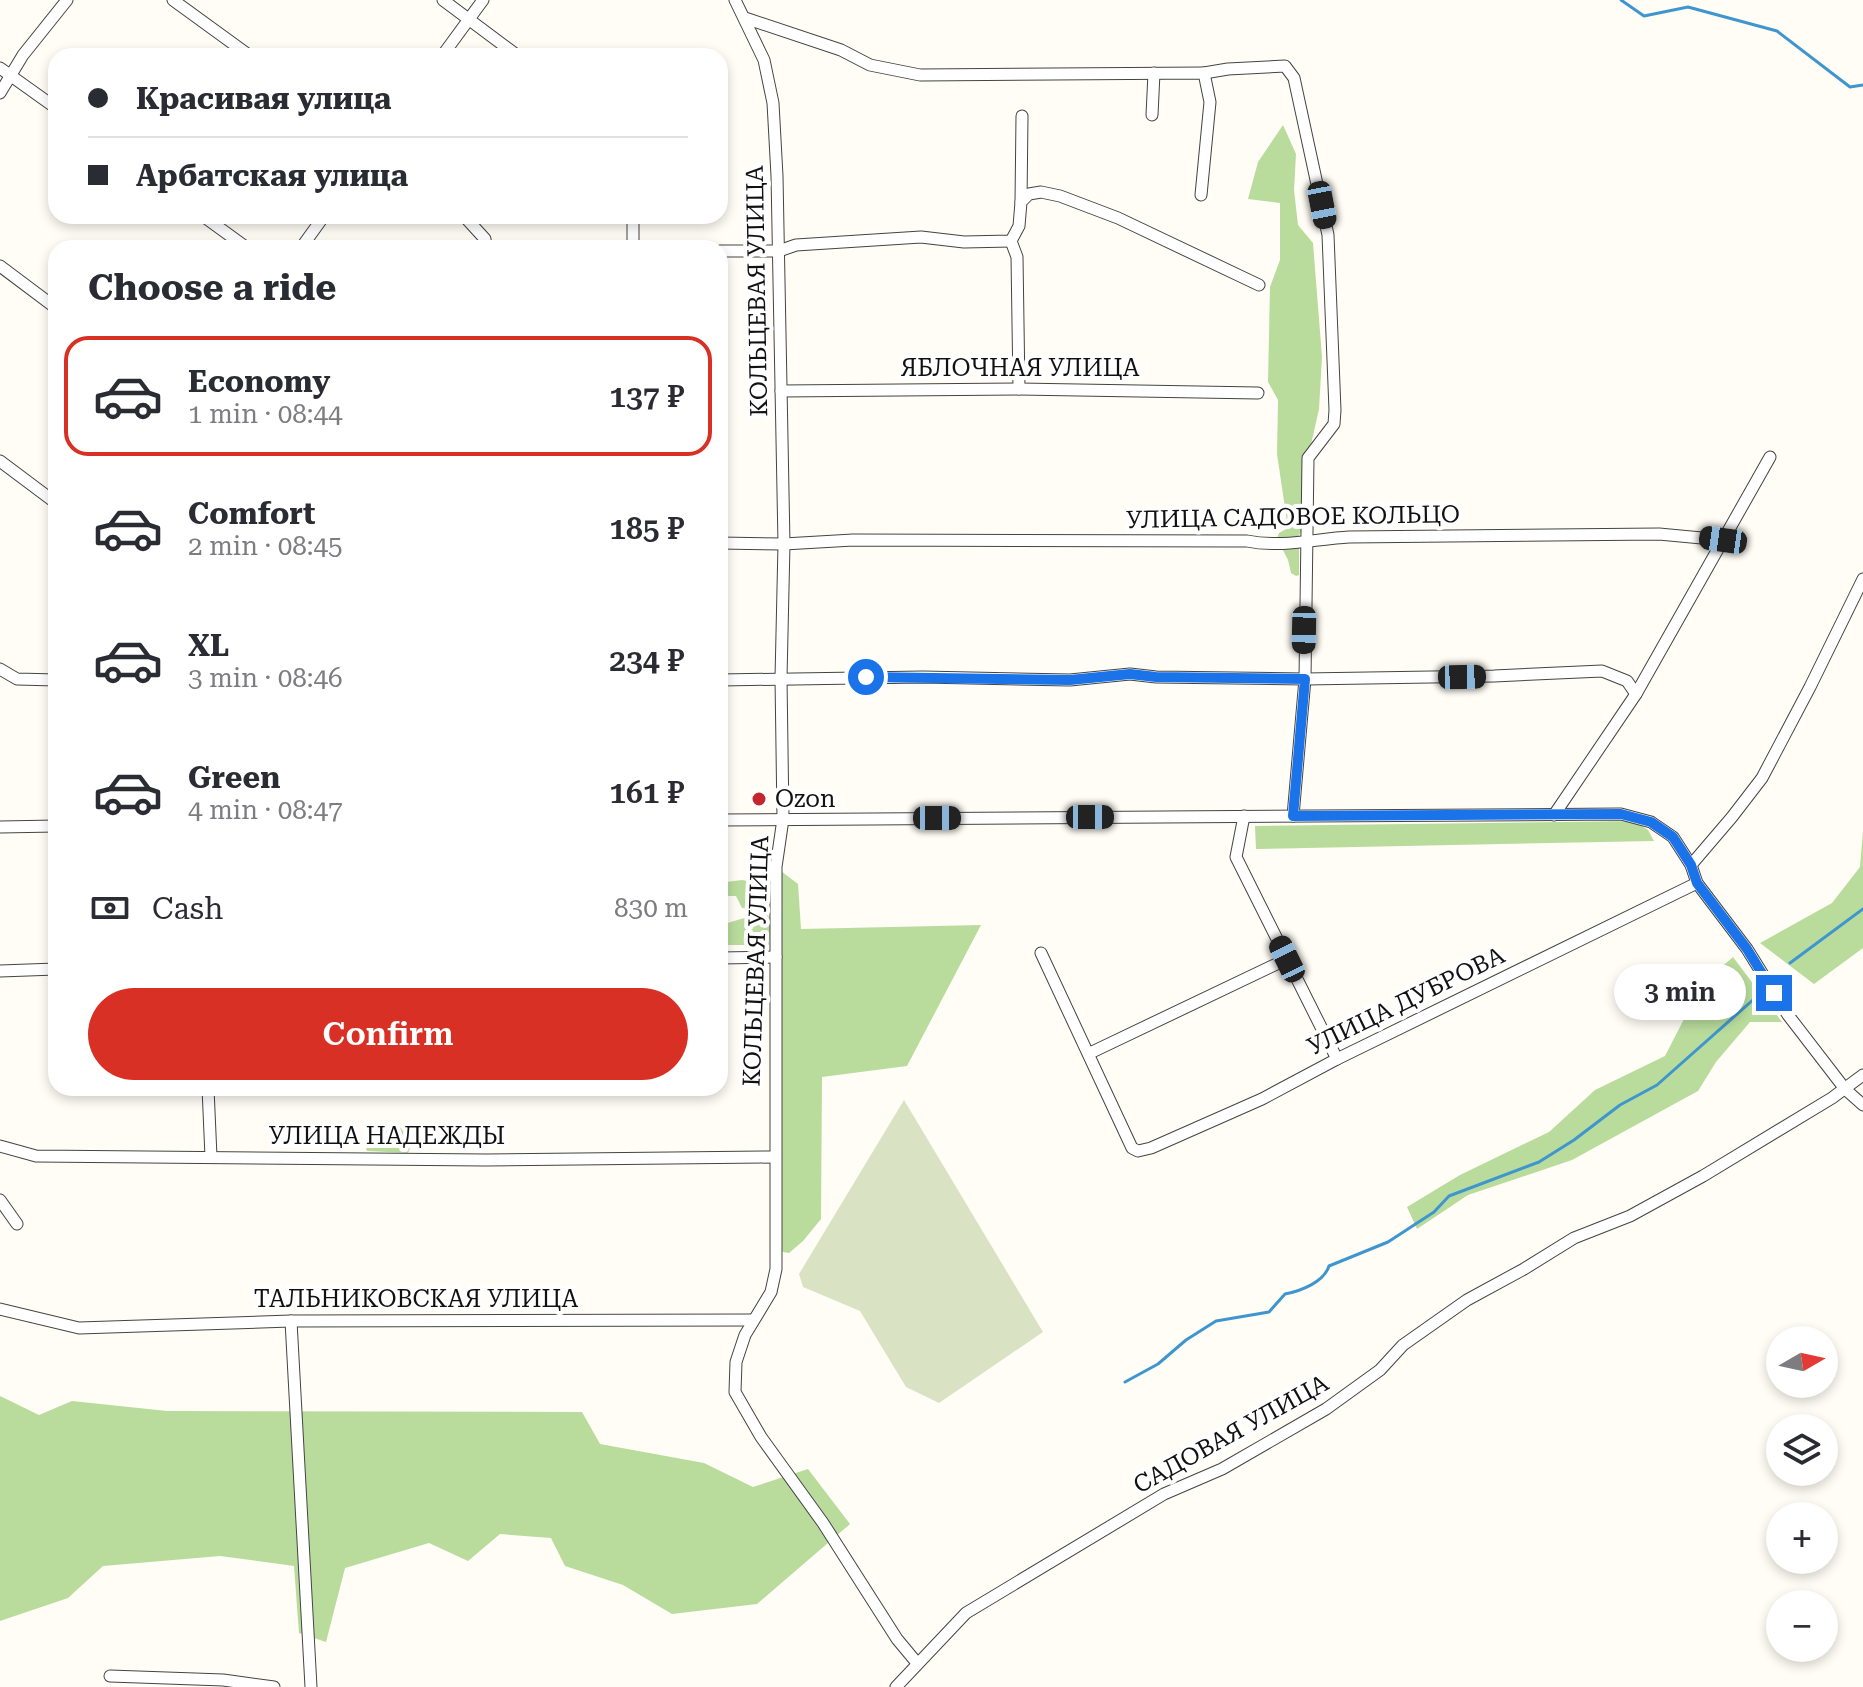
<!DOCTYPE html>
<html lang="en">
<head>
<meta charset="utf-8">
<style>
	:root { --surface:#fff; --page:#f7f7f7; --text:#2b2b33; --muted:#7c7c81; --line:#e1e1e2; --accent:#d93025 }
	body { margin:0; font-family:"Roboto Serif",serif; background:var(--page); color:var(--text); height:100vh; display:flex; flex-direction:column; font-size:30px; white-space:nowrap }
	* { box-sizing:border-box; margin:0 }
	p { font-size:26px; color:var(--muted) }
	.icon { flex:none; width:44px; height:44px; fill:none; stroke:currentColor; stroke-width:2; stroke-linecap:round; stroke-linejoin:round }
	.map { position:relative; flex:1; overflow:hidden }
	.sheet { position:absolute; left:48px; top:240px; width:680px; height:856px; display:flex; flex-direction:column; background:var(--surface); border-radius:24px; box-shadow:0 4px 12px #0003 }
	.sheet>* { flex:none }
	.banner { position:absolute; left:48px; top:48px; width:680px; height:176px; border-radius:24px; box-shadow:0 4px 12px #0003; display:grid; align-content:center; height:176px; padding:0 40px; background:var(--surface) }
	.needle { width:52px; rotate:81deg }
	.controls { position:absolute; left:1766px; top:1326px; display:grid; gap:16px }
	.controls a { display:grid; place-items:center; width:72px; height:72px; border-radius:50%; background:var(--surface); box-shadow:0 4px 12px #0003; font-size:40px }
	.end { position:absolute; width:36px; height:36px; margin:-18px; border:10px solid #1a73e8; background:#fff; box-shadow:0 0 0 4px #fff }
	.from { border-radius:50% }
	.bubble { position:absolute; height:56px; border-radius:28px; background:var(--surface); box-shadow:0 4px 12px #0003; font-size:26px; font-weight:600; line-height:56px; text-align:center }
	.car { position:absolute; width:24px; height:48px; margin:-24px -12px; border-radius:10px; box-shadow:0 0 6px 2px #0007; background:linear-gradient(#222 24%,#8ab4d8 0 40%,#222 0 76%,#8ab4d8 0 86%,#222 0) }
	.banner b { display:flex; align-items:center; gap:28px; height:76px; font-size:30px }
	.banner b+b { border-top:2px solid var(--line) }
	.banner i { width:20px; height:20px; background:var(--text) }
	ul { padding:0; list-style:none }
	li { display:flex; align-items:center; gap:24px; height:120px; margin:0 16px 12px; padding:0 24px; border:4px solid transparent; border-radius:24px }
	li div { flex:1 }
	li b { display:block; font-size:30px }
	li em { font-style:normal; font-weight:600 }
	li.active { border-color:var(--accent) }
	li>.icon { width:72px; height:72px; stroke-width:1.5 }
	h2 { padding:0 40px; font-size:36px; line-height:96px }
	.pay { display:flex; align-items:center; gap:20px; height:88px; padding:0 40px; font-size:30px }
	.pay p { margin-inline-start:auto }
	.action { display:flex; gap:16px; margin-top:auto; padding:16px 40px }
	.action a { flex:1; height:92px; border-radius:48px; background:var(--accent); color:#fff; font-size:32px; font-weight:600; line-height:92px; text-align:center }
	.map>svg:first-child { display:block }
	.forest { fill:#b9dc9c }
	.cemetery { fill:#d9e3c4 }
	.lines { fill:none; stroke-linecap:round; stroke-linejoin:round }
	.stream { stroke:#3f96cf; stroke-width:3 }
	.minor-casing { stroke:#444; stroke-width:13 }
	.minor { stroke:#fff; stroke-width:11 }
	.route { stroke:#1a73e8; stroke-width:10 }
	.poi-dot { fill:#c4262e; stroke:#fff; stroke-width:3 }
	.labels { text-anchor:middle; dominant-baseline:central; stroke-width:8; stroke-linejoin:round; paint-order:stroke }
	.street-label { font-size:24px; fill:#111; stroke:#fff }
	.poi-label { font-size:24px; fill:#111; stroke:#fff; text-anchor:start }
</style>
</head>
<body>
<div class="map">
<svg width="1863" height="1687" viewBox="0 0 1863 1687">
	<rect width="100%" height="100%" fill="#fffdf5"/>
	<g class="forest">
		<polygon points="1283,125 1296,154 1294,190 1298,225 1313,243 1322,357 1319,409 1308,458 1303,529 1299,535 1299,575 1296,576 1291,573 1288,560 1277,538 1279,533 1288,528 1277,454 1278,400 1268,382 1270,287 1280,260 1280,203 1248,199 1258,162"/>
		<polygon points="1634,821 1648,830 1654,841 1256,849 1255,826"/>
		<polygon points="1863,831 1863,948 1814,984 1760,943 1832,903 1860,867"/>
		<polygon points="781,871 798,884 801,929 981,925 907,1066 822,1077 821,1219 803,1241 789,1253 783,1252 780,1246"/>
		<polygon points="742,880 754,882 761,891 761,903 752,909 742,908 736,896 725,896 723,887 726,882"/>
		<polygon points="765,912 771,919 769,945 720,945 720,930 724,924"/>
		<polygon points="1733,957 1782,1022 1750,1022 1716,1062 1698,1091 1572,1160 1468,1195 1417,1229 1407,1207 1460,1175 1549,1132 1595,1090 1665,1056 1702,984"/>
		<path d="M386,1127L406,1128C412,1135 412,1144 408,1153L367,1151L364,1142L368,1135Z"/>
		<polygon points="0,1396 39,1415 72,1401 167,1411 582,1412 600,1444 704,1463 753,1487 808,1469 850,1524 757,1604 672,1614 623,1585 565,1566 551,1538 500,1534 468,1561 429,1543 345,1568 326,1642 299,1633 294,1566 220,1556 103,1566 68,1598 0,1621"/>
	</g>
	<polygon class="cemetery" points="904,1100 1043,1332 939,1403 906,1387 860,1311 803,1287 799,1274"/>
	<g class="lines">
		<g class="stream">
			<polyline points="1621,0 1644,16 1688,7 1777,31 1850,87 1863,85"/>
			<polyline points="1790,963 1863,909"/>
			<path d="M1125,1382L1158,1364L1186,1340L1216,1321L1269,1312L1285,1294C1301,1291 1324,1282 1329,1266L1388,1242L1434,1212L1449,1196L1539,1162L1574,1140L1620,1105L1657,1085L1754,999"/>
		</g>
		<defs>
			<g id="minor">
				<polyline points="173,0 250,56"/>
				<polyline points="443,0 518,56"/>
				<polyline points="735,0 764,60 773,103 777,176 784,544 781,678 783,819 776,867 776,1269 771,1292 745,1335 736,1362 735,1392 761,1437 823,1523 897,1639 917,1663"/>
				<polyline points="745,18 841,50 870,65 920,75 1204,73 1210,102 1201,195"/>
				<polyline points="442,56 483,0"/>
				<polyline points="0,68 56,108"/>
				<polyline points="1204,73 1228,69 1285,66 1294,78 1328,235 1335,410 1334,424 1308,458 1305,679 1293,816"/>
				<polyline points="0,93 23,55 67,0"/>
				<polyline points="1152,115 1154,73"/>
				<polyline points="1021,202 1022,116"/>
				<polyline points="203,216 247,248"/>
				<polyline points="464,216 485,239 486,248"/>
				<polyline points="633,216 633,248"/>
				<polyline points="1011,241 1017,257 1019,389"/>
				<polyline points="301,248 324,216"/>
				<polyline points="720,251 779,251 796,245 921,237 964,242 1011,241 1019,226 1021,202 1029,194 1041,192 1060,196 1118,218 1259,285"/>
				<polyline points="0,266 56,308"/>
				<polyline points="781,391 1019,389 1258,393"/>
				<polyline points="0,461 56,503"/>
				<path d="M720,543L784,544L853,540L1247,541C1282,548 1315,539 1349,537L1659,534L1723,540"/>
				<polyline points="0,669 17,679 56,680"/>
				<polyline points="720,680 923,677 1070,680 1130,674 1156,677 1305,679 1494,676 1602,671 1627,681 1636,694"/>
				<polyline points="1554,815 1636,694 1770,457"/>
				<polyline points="1244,816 1236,857 1337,1059"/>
				<polyline points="720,820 1621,814 1651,822 1673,837 1691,865 1697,883 1747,949 1788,1015 1845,1089 1863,1105"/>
				<polyline points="0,827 56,826"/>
				<polyline points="1691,865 1732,817 1762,778 1810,687 1863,579"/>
				<polyline points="1041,953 1132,1148 1138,1151 1151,1148 1262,1099 1337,1059 1697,883"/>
				<polyline points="720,958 776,957"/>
				<polyline points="0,971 56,969"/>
				<polyline points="1090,1053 1287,959"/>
				<polyline points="208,1088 211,1157"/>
				<polyline points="0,1146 36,1156 486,1160 774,1157"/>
				<polyline points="0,1200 17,1224"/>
				<polyline points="0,1309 79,1328 291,1321 753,1320"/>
				<polyline points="291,1321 311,1687"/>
				<polyline points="110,1676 223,1680 274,1687"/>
				<polyline points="896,1687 966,1613 1164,1494 1222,1469 1326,1409 1380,1370 1403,1345 1467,1300 1524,1269 1574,1238 1630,1216 1703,1176 1832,1098 1863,1075"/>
			</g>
		</defs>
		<use href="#minor" class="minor-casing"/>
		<use href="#minor" class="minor"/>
	</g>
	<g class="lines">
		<polyline class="route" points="866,677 1070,680 1130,674 1156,677 1305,679 1293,816 1621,814 1651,822 1673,837 1691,865 1697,883 1747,949 1774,993"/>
	</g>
	<circle class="poi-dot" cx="759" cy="799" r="8"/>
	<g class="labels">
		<g class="street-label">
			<text transform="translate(757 291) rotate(-91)">КОЛЬЦЕВАЯ УЛИЦА</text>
			<text x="1020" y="368">ЯБЛОЧНАЯ УЛИЦА</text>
			<text transform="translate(1293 517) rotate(-1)">УЛИЦА САДОВОЕ КОЛЬЦО</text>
			<text transform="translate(756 961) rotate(-88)">КОЛЬЦЕВАЯ УЛИЦА</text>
			<text transform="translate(1406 1001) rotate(-26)">УЛИЦА ДУБРОВА</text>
			<text x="387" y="1136">УЛИЦА НАДЕЖДЫ</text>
			<text x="416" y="1299">ТАЛЬНИКОВСКАЯ УЛИЦА</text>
			<text transform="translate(1231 1434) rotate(-29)">САДОВАЯ УЛИЦА</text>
		</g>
		<g class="poi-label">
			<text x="775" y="799">Ozon</text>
		</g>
	</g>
</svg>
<div class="controls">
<a><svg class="needle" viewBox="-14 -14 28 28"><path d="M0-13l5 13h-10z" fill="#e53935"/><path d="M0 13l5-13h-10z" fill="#7c7c81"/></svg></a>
<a><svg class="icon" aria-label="layers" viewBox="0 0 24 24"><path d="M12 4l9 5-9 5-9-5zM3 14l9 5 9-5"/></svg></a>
<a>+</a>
<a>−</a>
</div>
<i class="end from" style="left:866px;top:677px"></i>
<i class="end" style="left:1774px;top:993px"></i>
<div class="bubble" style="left:1614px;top:964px;width:132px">3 min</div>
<i class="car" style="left:1322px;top:205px;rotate:169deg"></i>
<i class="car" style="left:1723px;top:540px;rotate:278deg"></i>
<i class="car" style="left:1304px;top:630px;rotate:181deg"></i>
<i class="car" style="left:1462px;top:677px;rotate:89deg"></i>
<i class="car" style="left:1090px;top:817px;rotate:90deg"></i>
<i class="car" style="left:937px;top:818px;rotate:90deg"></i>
<i class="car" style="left:1287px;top:959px;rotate:334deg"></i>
<div class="banner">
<b><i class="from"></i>Красивая улица</b>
<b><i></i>Арбатская улица</b>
</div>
<section class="sheet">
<h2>Choose a ride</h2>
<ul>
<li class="active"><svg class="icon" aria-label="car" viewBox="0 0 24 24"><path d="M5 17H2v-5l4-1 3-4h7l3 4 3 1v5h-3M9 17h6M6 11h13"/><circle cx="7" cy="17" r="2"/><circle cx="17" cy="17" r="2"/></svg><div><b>Economy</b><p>1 min · 08:44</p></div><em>137 ₽</em></li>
<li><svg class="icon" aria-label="car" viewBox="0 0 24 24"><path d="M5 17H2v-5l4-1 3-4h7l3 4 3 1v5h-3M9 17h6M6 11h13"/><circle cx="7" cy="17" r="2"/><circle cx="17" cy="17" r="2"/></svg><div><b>Comfort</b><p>2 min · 08:45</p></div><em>185 ₽</em></li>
<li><svg class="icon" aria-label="car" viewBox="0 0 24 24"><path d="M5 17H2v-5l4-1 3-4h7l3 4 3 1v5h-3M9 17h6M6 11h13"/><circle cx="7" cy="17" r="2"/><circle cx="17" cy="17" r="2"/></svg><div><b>XL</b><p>3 min · 08:46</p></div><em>234 ₽</em></li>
<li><svg class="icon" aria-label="car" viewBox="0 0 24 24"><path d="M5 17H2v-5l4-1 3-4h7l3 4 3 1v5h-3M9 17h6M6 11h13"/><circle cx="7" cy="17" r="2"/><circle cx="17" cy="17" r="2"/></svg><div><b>Green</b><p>4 min · 08:47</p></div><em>161 ₽</em></li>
</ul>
<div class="pay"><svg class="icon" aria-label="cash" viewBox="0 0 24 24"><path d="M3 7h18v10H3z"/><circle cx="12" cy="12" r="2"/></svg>Cash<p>830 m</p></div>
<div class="action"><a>Confirm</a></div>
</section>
</div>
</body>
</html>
